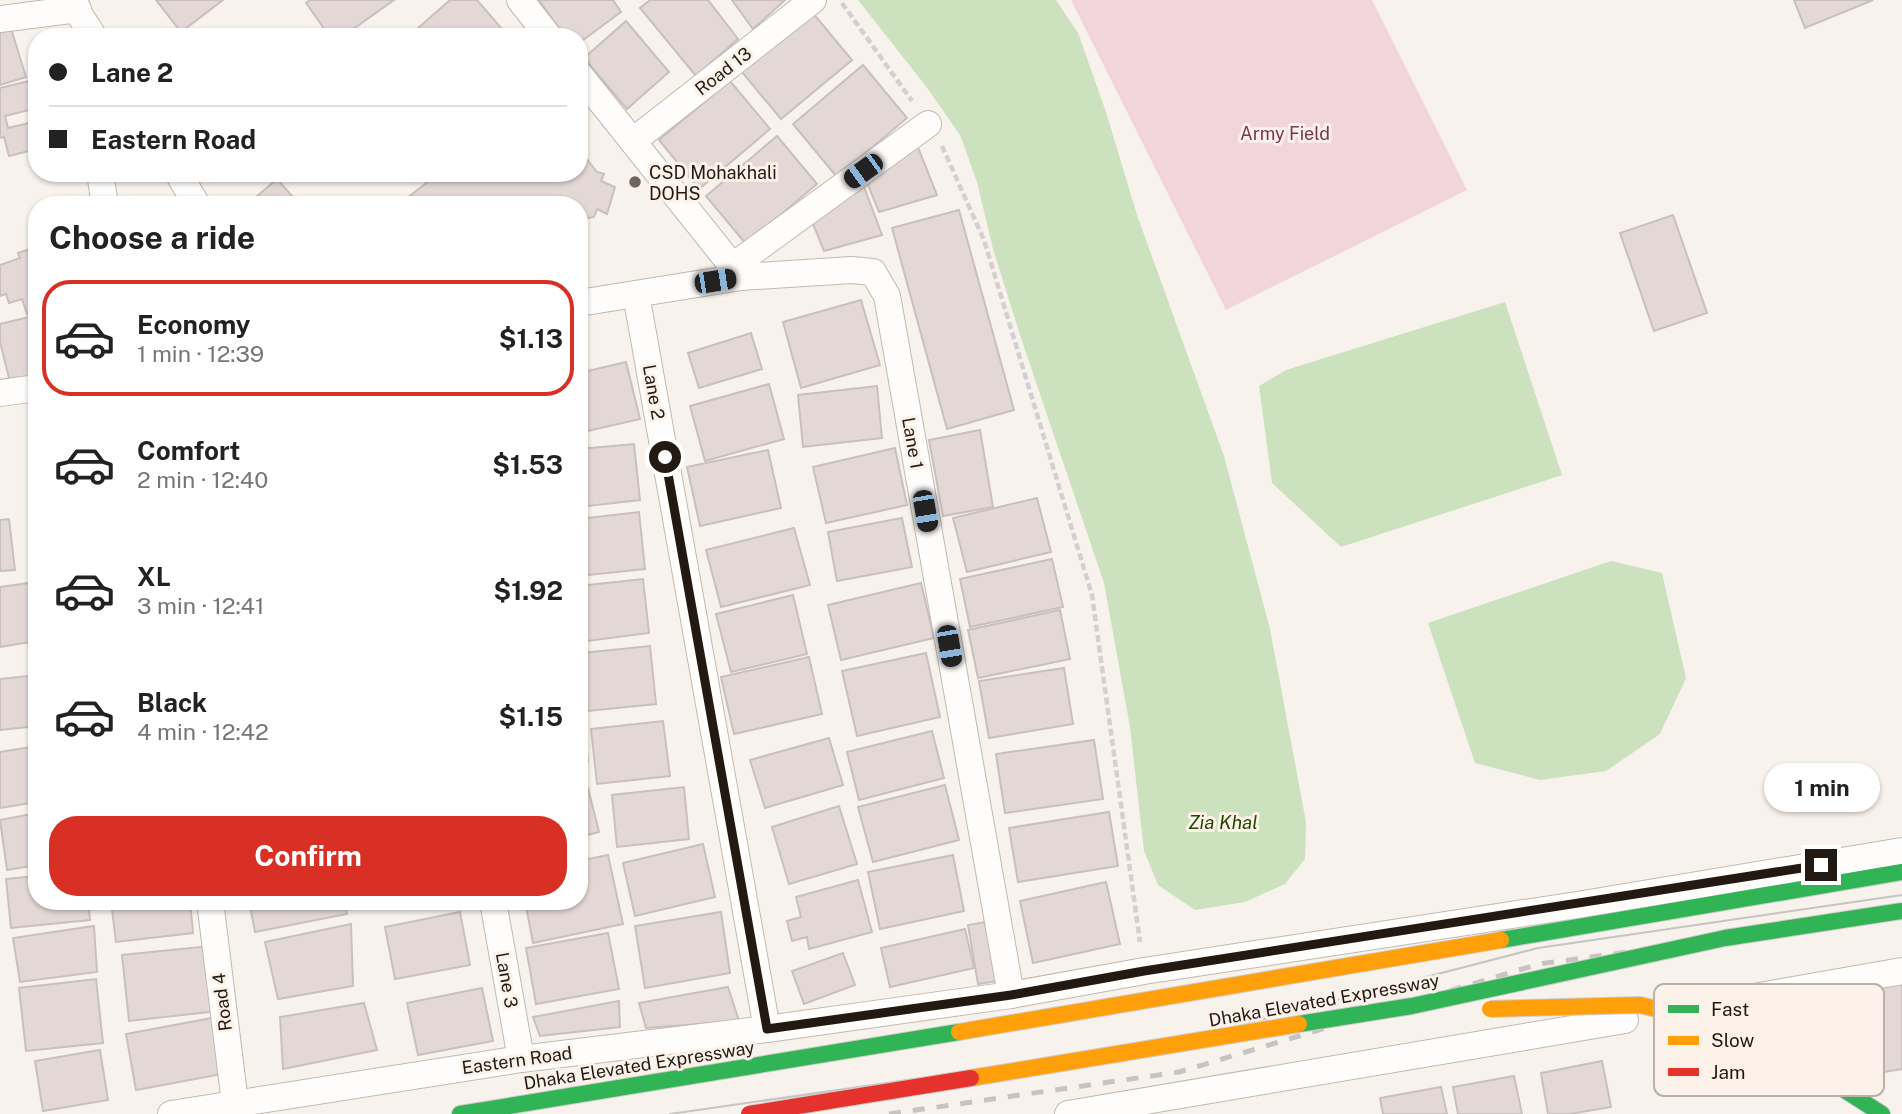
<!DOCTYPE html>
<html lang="en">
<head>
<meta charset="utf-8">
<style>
	:root { --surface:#fff; --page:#f2f2f2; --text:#222; --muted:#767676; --line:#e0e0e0; --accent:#d93025 }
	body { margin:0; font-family:"Public Sans",sans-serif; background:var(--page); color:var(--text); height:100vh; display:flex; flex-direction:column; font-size:26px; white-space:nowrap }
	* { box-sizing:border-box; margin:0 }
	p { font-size:23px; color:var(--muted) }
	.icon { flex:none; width:38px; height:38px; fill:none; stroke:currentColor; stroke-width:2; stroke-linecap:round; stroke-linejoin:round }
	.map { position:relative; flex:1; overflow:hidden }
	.details { position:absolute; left:28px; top:196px; width:560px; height:714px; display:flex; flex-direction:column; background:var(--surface); border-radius:28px; box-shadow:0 2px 5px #0004 }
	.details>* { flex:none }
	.banner { position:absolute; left:28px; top:28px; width:560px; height:154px; border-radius:28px; box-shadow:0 2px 5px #0004; display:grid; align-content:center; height:154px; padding:0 21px; background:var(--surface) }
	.end { position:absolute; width:32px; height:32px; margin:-16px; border:9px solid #221a12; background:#fff; box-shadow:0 0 0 4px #fff }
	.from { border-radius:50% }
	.bubble { position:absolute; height:49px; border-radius:24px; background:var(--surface); box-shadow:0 2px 5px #0004; font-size:23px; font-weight:700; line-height:49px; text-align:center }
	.car { position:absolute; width:21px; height:42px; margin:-21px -10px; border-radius:9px; box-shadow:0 0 5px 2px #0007; background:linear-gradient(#222 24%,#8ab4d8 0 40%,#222 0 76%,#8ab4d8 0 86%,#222 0) }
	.banner b { display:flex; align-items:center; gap:24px; height:66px; font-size:26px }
	.banner b+b { border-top:2px solid var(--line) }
	.banner i { width:18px; height:18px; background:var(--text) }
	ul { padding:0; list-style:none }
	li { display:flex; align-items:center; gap:21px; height:116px; margin:0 14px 10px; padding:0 7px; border:4px solid transparent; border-radius:28px }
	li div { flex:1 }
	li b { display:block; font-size:26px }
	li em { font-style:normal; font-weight:700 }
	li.selected { border-color:var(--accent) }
	li>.icon { width:63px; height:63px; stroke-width:1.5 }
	h2 { padding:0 21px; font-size:32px; line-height:84px }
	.action { display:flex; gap:14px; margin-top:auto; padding:14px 21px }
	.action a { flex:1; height:80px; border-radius:28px; background:var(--accent); color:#fff; font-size:28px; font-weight:700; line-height:80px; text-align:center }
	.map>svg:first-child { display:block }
	.green { fill:#f0d5db }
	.water { fill:#cce1bd }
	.building { fill:#e3d8d5; stroke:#c9c0bd; stroke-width:2 }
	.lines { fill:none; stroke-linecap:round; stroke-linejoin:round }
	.street-casing { stroke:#c0b9b3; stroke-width:28 }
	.fast-casing { stroke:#d0ccc9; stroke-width:18 }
	.slow-casing { stroke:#d0ccc9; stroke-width:18 }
	.path { stroke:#d4d0cf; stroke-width:4.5; stroke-dasharray:7 3.5; stroke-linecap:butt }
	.street { stroke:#fefdfc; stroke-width:26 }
	.fast { stroke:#30b455; stroke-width:16 }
	.slow { stroke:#ff9f0a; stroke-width:16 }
	.tram { stroke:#c6c4c2; stroke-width:2 }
	.rail { stroke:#c6c4c2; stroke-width:5; stroke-dasharray:12 12; stroke-linecap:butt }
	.fast-bridge-casing { stroke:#d0ccc9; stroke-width:18; stroke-linecap:butt }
	.slow-bridge-casing { stroke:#d0ccc9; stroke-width:18; stroke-linecap:butt }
	.jam-bridge-casing { stroke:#d0ccc9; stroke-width:18; stroke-linecap:butt }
	.fast-bridge { stroke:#30b455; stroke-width:16 }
	.slow-bridge { stroke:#ff9f0a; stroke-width:16 }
	.jam-bridge { stroke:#e5322d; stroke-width:16 }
	.route { stroke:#221a12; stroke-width:9 }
	.poi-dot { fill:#6d665f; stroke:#fcf2e9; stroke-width:2.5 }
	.labels { text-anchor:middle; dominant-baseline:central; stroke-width:6; stroke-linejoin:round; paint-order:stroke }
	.street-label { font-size:18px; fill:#221a12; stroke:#fcf2e9 }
	.park-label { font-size:18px; fill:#7c3454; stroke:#fcf2e9 }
	.poi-label { font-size:18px; fill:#221a12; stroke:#fcf2e9; text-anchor:start }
	.water-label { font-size:19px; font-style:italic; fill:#214700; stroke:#fcf2e9 }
	.key { fill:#fcf2e9; stroke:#bbb1a8; stroke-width:2 }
	.key-label { font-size:19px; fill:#221a12 }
</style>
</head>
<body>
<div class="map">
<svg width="1902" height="1114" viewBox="0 0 1902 1114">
	<rect width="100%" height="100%" fill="#f8f2ed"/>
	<polygon class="green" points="1071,0 1372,0 1467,190 1226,310"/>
	<g class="water">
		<polygon points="858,0 1056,0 1078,33 1106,112 1137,215 1224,456 1270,629 1306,822 1305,859 1285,884 1245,902 1195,910 1158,885 1144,851 1130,727 1104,583 1021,338 993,249 977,182 960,135 925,85"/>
		<polygon points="1505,302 1562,475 1341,547 1272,483 1259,386 1286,370"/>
		<polygon points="1611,561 1662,573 1686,678 1660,734 1606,771 1540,780 1475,763 1428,623"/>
	</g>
	<g class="building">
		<polygon points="156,0 223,0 181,32"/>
		<polygon points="310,0 394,0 342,37 330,37 306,3"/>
		<polygon points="450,0 477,0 509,37 408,37"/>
		<polygon points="539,0 613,0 621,12 579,43 579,37 565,37"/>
		<polygon points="650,0 708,0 738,39 696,76 640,8"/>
		<polygon points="732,0 785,0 753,29"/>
		<polygon points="1794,0 1873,0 1805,28"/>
		<polygon points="812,12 852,60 781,119 741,71"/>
		<polygon points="626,21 669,72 627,109 584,58"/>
		<polygon points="9,22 26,77 0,85 0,25"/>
		<polygon points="863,65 907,118 837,177 793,124"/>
		<polygon points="37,79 37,108 5,116 8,128 37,121 37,149 9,156 4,137 0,138 0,88"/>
		<polygon points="730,81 770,129 699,189 659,140"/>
		<polygon points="777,136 817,184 746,244 706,196"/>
		<polygon points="917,145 937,195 879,212 866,180"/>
		<polygon points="579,149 597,172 604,174 601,181 615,187 607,214 597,209 594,217 579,220 579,205 411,205 407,198 439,173 579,173"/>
		<polygon points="277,179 300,205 247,205"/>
		<polygon points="863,184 882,235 824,251 811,219"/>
		<polygon points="959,210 1014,410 947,429 892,228"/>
		<polygon points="1673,215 1707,313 1654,331 1620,233"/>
		<polygon points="37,247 37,311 27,314 22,299 9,303 6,294 0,296 0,265 20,258 18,253"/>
		<polygon points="861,300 880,365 801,388 783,322"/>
		<polygon points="37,315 37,379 11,386 0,342 0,324"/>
		<polygon points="751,333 762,369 699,388 688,353"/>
		<polygon points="626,362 640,419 579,433 579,373"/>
		<polygon points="769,384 784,439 705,461 690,406"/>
		<polygon points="877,386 882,438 803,447 798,395"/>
		<polygon points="980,430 993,507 943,516 929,440"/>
		<polygon points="634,444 640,500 579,507 579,449"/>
		<polygon points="895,448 907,505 826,523 813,467"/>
		<polygon points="768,450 781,508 700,526 687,467"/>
		<polygon points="1037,498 1051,552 967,572 953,518"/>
		<polygon points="639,512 645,569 579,576 579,519"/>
		<polygon points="902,518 912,567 837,581 828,532"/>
		<polygon points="9,519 15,570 0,571 0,520"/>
		<polygon points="794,528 810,585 721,607 706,550"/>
		<polygon points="1052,559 1063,607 970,627 960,579"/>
		<polygon points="643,579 649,633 579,642 579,586"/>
		<polygon points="29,583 37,641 0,647 0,587"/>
		<polygon points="921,583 934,638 841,660 828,605"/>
		<polygon points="793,595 807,654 731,672 716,614"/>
		<polygon points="1060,610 1070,659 978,678 968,630"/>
		<polygon points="650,646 656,704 588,711 582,653"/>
		<polygon points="926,653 940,717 857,736 842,671"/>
		<polygon points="809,657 822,714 734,734 721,677"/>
		<polygon points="1064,668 1073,724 989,738 979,681"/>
		<polygon points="37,675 37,726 0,730 0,679"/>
		<polygon points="663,721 670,776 597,784 591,729"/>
		<polygon points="579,722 583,722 588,761 579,763"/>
		<polygon points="932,731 944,778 859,800 847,752"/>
		<polygon points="829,738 843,785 765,808 750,760"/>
		<polygon points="1094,740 1103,799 1005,813 996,754"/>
		<polygon points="37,746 37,802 0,808 0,752"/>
		<polygon points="945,785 959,840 873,862 858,807"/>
		<polygon points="684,787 689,839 617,847 612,795"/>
		<polygon points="588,788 599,832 579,837 579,790"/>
		<polygon points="839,806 857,864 789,884 772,827"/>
		<polygon points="1109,812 1118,866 1018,882 1009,828"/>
		<polygon points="37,813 37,865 7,870 0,820"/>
		<polygon points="703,844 715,897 635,916 623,863"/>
		<polygon points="608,855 623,924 533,943 525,901 579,901 579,861"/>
		<polygon points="953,855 964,911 880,929 868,872"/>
		<polygon points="37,876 37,901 88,901 90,920 11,928 6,879"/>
		<polygon points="858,880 872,932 809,949 807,937 792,941 787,921 801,917 796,897"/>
		<polygon points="1106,882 1120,944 1033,963 1020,901"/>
		<polygon points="111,901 190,901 193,933 116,942"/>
		<polygon points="249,901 345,901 347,914 255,932"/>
		<polygon points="460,912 470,965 395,979 385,927"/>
		<polygon points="721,912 730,973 645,988 635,926"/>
		<polygon points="992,921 1003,980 978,984 968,925"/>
		<polygon points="351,924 353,986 278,999 265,942"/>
		<polygon points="94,926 97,972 20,982 13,938"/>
		<polygon points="965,929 974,968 890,987 881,948"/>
		<polygon points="608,933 619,989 536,1004 526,948"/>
		<polygon points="210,946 218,1011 129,1021 122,955"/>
		<polygon points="843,953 855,985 804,1004 792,971"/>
		<polygon points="96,979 103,1043 26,1051 19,988"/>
		<polygon points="1902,983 1902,1069 1784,1089 1769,1006"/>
		<polygon points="728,987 739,1021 646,1028 639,1003"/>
		<polygon points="482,988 493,1041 418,1055 407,1003"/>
		<polygon points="619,1001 620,1027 540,1036 533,1017"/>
		<polygon points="364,1003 377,1050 283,1069 280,1017"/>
		<polygon points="212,1018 222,1074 136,1090 126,1034"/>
		<polygon points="100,1050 108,1100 43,1111 35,1061"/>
		<polygon points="1602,1061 1611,1107 1570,1114 1548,1114 1541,1073"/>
		<polygon points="1514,1076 1522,1114 1458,1114 1453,1087"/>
		<polygon points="1441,1087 1447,1114 1383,1114 1380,1098"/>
	</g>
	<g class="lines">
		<defs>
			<g id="street">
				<polyline points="70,0 94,37"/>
				<polyline points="520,0 549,37"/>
				<polyline points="0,19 78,9"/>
				<polyline points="579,74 741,277"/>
				<polyline points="633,141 813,0"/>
				<polyline points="100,173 105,205"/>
				<polyline points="178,173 197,205"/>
				<polyline points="733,266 928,124"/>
				<polyline points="636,294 767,1029"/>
				<polyline points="579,303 741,277 851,270 873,272 887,296 1011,995"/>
				<polyline points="0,393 37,388"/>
				<polyline points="210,901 235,1103"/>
				<polyline points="493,901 521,1059"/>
				<polyline points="1680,1010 1902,971"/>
				<polyline points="171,1114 521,1059 767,1029 1011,995 1144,971 1577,905 1902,851"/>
				<polyline points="1068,1114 1625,1020"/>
			</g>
			<g id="fast">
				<polyline points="1501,940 1902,872"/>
				<polyline points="1815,1071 1882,1114"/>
				<polyline points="460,1114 959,1032"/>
			</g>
			<polyline id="slow" points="959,1032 1501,940"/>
		</defs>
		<use href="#street" class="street-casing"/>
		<use href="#fast" class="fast-casing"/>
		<use href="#slow" class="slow-casing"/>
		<g class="path">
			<polyline points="842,3 912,101"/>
			<polyline points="942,146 984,240 1092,595 1140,942"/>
		</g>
		<use href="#street" class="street"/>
		<use href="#fast" class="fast"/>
		<use href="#slow" class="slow"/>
		<polyline class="tram" points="670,1114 1175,1042 1538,948 1902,895"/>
		<polyline class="rail" points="889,1114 1179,1072 1539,964 1902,915"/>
		<defs>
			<polyline id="fast-bridge" points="1299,1024 1412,1006 1725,938 1902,911"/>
			<g id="slow-bridge">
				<polyline points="1490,1009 1640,1005 1697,1019 1755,1040 1815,1071"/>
				<polyline points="971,1078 1299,1024"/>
			</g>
			<polyline id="jam-bridge" points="749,1114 971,1078"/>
		</defs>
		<use href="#fast-bridge" class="fast-bridge-casing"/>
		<use href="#slow-bridge" class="slow-bridge-casing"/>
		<use href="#jam-bridge" class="jam-bridge-casing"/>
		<use href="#fast-bridge" class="fast-bridge"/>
		<use href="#slow-bridge" class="slow-bridge"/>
		<use href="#jam-bridge" class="jam-bridge"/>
	</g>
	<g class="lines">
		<polyline class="route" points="665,457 767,1029 1011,995 1144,971 1821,865"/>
	</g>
	<circle class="poi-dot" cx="635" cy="182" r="7"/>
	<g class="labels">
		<g class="street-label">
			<text transform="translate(723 71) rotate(-38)">Road 13</text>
			<text transform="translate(654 392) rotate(80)">Lane 2</text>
			<text transform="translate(913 443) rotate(80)">Lane 1</text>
			<text transform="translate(507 980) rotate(80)">Lane 3</text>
			<text transform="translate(1324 1000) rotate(-10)">Dhaka Elevated Expressway</text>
			<text transform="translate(222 1002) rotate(-97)">Road 4</text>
			<text transform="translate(517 1060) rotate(-8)">Eastern Road</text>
			<text transform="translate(639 1065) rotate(-9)">Dhaka Elevated Expressway</text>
		</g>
		<g class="park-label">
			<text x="1285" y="133">Army Field</text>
		</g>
		<g class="poi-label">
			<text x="649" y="172">CSD Mohakhali<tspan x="649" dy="21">DOHS</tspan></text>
		</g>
		<g class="water-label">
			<text x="1223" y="822">Zia Khal</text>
		</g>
	</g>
	<rect x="1654" y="984" width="230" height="112" rx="10" class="key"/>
	<rect x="1668" y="1005" width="31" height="8" fill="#30b455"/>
	<rect x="1668" y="1036" width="31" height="9" fill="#ff9f0a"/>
	<rect x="1668" y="1068" width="31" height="8" fill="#e5322d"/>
	<g class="key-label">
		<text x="1711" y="1016">Fast</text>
		<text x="1711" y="1047">Slow</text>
		<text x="1711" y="1079">Jam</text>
	</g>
</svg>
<i class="end from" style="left:665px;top:457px"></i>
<i class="end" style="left:1821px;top:865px"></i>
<div class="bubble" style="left:1764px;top:763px;width:116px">1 min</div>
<i class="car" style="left:863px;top:171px;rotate:234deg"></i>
<i class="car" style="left:715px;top:281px;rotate:81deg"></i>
<i class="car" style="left:925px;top:511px;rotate:170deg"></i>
<i class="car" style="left:949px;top:646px;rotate:170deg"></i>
<div class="banner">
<b><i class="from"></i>Lane 2</b>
<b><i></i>Eastern Road</b>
</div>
<section class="details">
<h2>Choose a ride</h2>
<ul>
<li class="selected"><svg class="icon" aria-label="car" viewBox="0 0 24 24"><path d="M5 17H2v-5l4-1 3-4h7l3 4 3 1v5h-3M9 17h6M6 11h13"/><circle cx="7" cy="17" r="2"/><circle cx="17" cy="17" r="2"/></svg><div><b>Economy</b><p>1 min · 12:39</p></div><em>$1.13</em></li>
<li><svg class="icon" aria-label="car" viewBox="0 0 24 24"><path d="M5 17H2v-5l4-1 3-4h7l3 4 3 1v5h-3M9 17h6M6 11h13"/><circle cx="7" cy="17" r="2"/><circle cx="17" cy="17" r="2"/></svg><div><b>Comfort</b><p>2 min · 12:40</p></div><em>$1.53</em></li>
<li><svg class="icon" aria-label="car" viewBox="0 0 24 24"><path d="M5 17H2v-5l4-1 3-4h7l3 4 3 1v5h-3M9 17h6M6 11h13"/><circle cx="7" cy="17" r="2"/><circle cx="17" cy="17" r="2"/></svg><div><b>XL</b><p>3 min · 12:41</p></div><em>$1.92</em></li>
<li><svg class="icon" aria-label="car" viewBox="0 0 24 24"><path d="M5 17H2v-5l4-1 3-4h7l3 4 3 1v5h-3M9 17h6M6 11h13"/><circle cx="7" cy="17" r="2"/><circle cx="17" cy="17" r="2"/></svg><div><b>Black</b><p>4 min · 12:42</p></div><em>$1.15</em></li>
</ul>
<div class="action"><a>Confirm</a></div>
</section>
</div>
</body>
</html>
